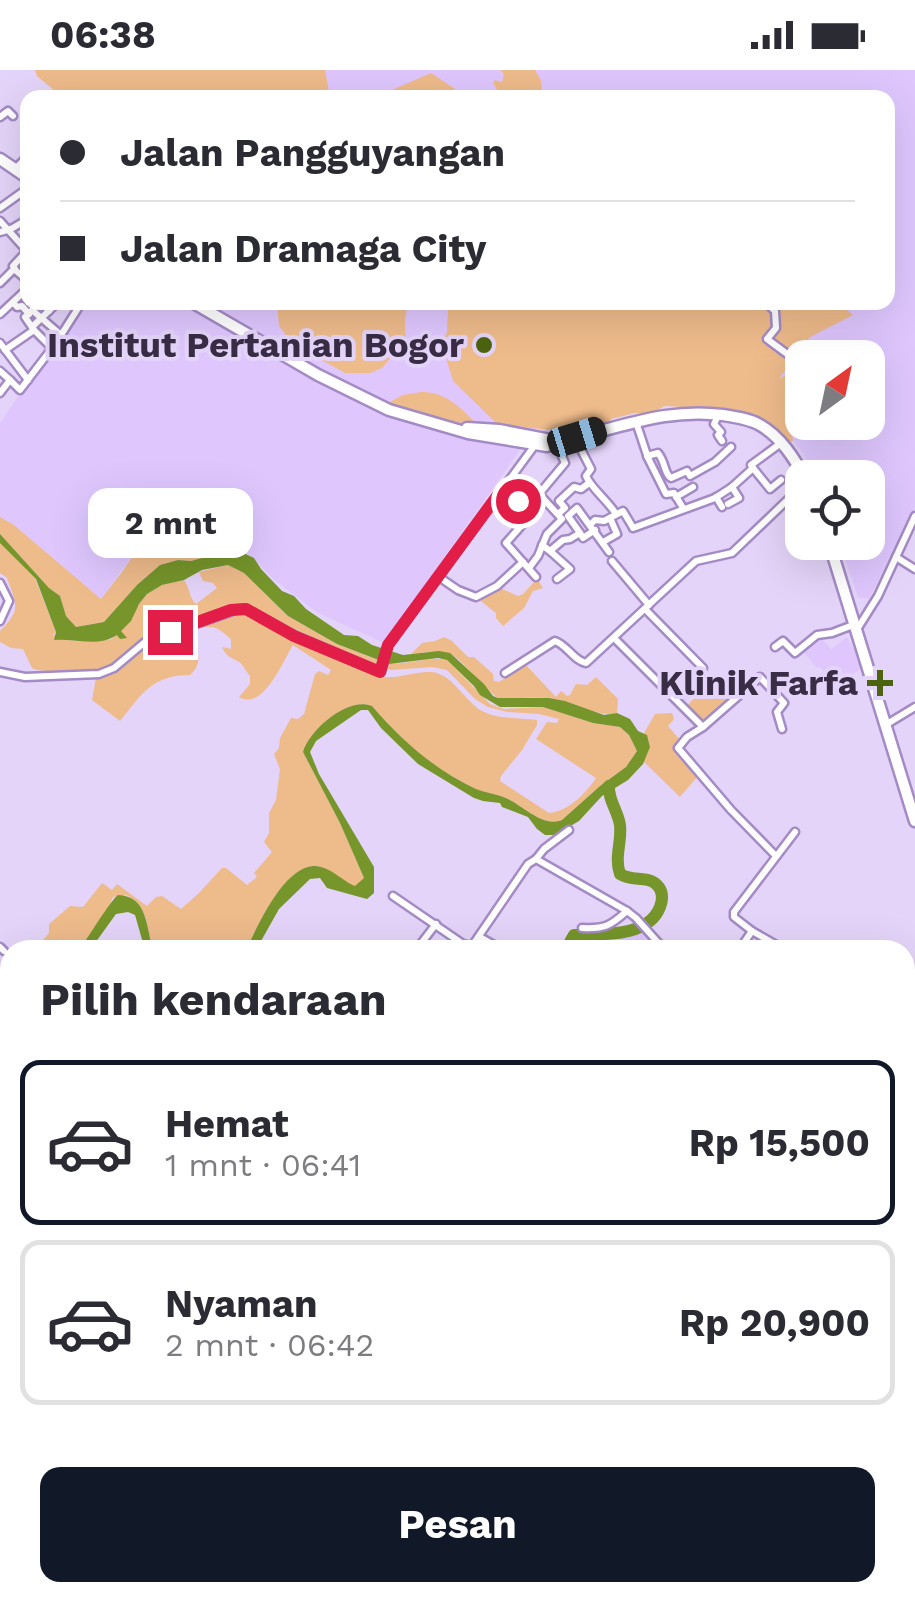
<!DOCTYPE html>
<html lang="id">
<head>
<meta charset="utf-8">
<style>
	:root { --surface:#fff; --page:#f7f7f7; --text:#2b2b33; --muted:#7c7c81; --line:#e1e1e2; --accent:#111827 }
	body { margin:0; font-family:"Work Sans",sans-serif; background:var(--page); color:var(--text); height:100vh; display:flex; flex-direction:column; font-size:38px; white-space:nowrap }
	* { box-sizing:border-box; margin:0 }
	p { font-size:32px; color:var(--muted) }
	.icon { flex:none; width:55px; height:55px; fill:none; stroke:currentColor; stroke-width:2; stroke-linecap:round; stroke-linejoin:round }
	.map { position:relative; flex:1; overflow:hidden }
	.details { position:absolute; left:0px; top:870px; width:915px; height:662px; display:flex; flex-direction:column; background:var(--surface); border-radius:30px 30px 0 0; box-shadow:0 10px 40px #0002 }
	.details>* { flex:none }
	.top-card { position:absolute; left:20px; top:20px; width:875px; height:220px; border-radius:20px; box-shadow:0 10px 40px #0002; display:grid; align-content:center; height:220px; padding:0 40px; background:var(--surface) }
	.needle { width:65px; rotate:33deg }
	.buttons { position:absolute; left:785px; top:270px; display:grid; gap:20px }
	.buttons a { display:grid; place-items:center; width:100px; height:100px; border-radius:20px; background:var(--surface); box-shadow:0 10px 40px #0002; font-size:50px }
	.end { position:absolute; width:45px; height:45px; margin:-22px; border:12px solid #e11d48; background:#fff; box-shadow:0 0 0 5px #fff }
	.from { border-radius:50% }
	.bubble { position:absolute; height:70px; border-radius:20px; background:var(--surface); box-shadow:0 10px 40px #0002; font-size:32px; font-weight:700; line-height:70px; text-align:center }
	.car { position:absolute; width:30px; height:60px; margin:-30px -15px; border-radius:12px; box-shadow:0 0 8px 2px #0007; background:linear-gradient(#222 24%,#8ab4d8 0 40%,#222 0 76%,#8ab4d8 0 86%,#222 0) }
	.top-card b { display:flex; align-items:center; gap:35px; height:95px; font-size:38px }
	.top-card b+b { border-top:2px solid var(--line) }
	.top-card i { width:25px; height:25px; background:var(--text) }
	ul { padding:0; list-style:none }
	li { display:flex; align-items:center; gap:30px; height:165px; margin:0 20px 15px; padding:0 20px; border:5px solid var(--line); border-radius:20px }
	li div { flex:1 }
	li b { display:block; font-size:38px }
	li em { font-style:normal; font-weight:700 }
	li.current { border-color:var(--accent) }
	li>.icon { width:90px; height:90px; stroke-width:1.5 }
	h2 { padding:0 40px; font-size:45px; line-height:120px }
	.action { display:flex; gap:20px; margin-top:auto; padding:20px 40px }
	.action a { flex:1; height:115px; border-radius:20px; background:var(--accent); color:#fff; font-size:40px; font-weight:700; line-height:115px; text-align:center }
	.status { display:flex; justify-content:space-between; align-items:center; height:70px; padding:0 50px; background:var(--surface); direction:ltr }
	.status svg { height:28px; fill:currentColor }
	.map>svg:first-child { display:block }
	.built { fill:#dfc7fe; fill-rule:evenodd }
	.green { fill:#eebb8b }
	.water { fill:#76952b }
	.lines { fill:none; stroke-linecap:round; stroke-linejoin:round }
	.river { stroke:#76952b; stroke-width:12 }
	.minor-casing { stroke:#a48bc5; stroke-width:11 }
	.major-casing { stroke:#a48bc5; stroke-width:14 }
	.highway-casing { stroke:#a48bc5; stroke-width:15 }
	.minor { stroke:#fff; stroke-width:6 }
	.major { stroke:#fff; stroke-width:9 }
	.highway { stroke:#fff; stroke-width:10 }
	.route { stroke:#e11d48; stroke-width:12 }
	.poi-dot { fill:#4c630f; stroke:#e4d4f9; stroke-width:4 }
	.labels { text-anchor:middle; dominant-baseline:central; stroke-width:8; stroke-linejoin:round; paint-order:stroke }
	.poi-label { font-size:35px; font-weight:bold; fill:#382d45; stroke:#e4d4f9; text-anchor:end }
</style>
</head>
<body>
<div class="status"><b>06:38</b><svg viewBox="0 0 49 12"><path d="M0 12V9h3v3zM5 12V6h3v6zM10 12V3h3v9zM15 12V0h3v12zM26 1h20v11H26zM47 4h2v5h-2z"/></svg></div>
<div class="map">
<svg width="915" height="1531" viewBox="0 0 915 1531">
	<rect width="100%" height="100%" fill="#e4d4f9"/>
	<g class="built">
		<path d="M43,0H915V437L869,529L858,527L840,473L868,472V408L817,407L804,385L782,356L693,328L544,346L384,573L318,543L273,509L241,476L155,468L142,472L101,529L14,455L0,447V353L82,233L888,232V28H64ZM802,288H868V352H802Z"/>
		<polygon points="819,566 831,579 847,567 863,597 837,616 820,597 817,598 802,580"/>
		<polygon points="643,862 658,876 654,880 575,880 572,875 574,869 578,868 638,865"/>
	</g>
	<g class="green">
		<polygon points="35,0 325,0 330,27 62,27 37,6"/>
		<polygon points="500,0 535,0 541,10 542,22 557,27 514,28 512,26 492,28 497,20 493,13 495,10 502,12 504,4"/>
		<polygon points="431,3 455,19 454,27 391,27 392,20"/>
		<polygon points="837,232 853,245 810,267 779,309 795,300 802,303 802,338 788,345 793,371 788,373 758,352 719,339 665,336 651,343 635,343 611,349 608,356 598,358 593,353 547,360 496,353 453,311 444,281 443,271 447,262 448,238 445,233"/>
		<path d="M277,233H325L332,237L341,233H411C403,241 405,258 406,270L382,298L370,303H345L294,275L279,256Z"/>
		<path d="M421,322C444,321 462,338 476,354L439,351L386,334L403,325Z"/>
		<polygon points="0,447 14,455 101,529 122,502 142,472 155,468 224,475 217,484 191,491 178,490 160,495 137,515 104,552 76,557 66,546 60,526 49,518 0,464"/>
		<path d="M0,473L35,508L56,562L53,565C73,573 91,573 112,569L147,524L162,515L184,510C190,518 189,528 196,534L217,518L213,513L203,511L199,502L228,495L244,503L288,546L337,574L380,591V596L377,598L323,575L247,536L240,535L143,569L103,600L67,603L37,600L32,598L23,579L11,578L0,572V561C17,543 19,539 10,516C5,504 11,511 0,503Z"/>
		<polygon points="537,509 543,518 533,521 524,538 503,556 496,548 496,543 477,528 498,517 518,526 523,524"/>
		<path d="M234,543H244L285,567L305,572L385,607C401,608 416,601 432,602C454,605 464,631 482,641C499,650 518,647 537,650V655L522,680L501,706L500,711L549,743C569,741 585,724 596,708L536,669L547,652L557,653L559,649L539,644L507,642L488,637L475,629L447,600L432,597L390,600L386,597V593C407,596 427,586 447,590L490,634L504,639L543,637L593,653L620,657L629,665L637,681L626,697L600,716L562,750C543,758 524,736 506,728C497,724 486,723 476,719C434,699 402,672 372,636C348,626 309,660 303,682L340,753L364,808L355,817C342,812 329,795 313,796C283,798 257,857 246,880H153C146,857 150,837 126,825L113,827L106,843L79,880H24L26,876L35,880L49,863V854L70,836L83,837L102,813L112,820L117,814L147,836L156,827L162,826L181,839L198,824L222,798H226L247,815L257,807L254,803L272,782L264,772L269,763V743L276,730L280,699L274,684L279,678L280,668L291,648L298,649L304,644L315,604L319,601L328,605L331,600L293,575C282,593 263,641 239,627L250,614V606C246,602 244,595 239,592C231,587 226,587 222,577L231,579V569C214,554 213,556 190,559L189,564C197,579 205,591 190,605C152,605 142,624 120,651L92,630L96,608C118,602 130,583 150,573C177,561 206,553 234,543Z"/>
		<path d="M444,567L452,571L468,587H474L493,604L494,611L499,612L525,594L556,627L561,621L567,626L570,625L576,614L587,615L596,607L618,629L617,643C597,648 576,632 555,629C537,626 517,629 499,628C491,624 488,618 481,612C452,582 453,579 411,584L422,573L435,571Z"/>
		<path d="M715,607L734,625L704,654L687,636C696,625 708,618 715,607Z"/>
		<path d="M672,643L674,649L668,656L680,670L677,677L697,704V707L680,727L643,691C649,679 653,673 644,663L655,644Z"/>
	</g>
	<g class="water">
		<path d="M0,464L49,518L60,526L66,546L76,557L104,552L137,515L160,495L178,490L191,491L235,479L254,488L261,499L282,521L294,526L306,539L344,565L358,566L372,575L403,585L439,581L450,583L484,614L493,626L498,628H549L565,631L604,645L617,643L630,649L638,661L647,665L650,677L643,694L628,710L602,726L579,751L555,765H545L537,759L528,747L502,737L500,733L483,731L474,728L418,694L381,658L368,640H361L316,671L310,682L319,704L374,797V823L367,829L327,818L320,808L310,809L279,839L256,880H246C257,857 283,798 313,796C329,795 342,811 355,816L364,808L340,753L303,682C309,660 348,626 372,636C402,671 434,699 476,719C486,723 497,724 506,728C524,736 543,758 562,750L600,716L626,697L637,681L629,665L620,657L593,653L543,637H500L480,625L474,616L447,590L438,588L389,594L337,574L288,546L244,503L228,495L202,500L184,510L162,515L147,524L139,534L131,551L121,561L127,568L120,569L117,565C97,578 75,568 54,570L56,562L36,509L0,473Z"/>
		<path d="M118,825C148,826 146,857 153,880H145L135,845L128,842L116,844L90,880H79C88,868 110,831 118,825Z"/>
	</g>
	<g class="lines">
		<g class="river">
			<path d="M572,880L570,872L574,865C601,864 648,868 660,837C663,829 663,821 657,815C647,805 632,812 620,804C614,787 622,772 620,755C618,741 608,730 609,716"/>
			<polyline points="0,1252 10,1226"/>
			<polyline points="905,1422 915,1431"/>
			<polyline points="673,1531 674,1522"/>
		</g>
		<defs>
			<g id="minor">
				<polyline points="57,28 58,28"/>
				<polyline points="0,47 8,41 13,46"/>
				<polyline points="15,99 28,86"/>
				<polyline points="0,138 28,118"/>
				<polyline points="0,151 27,181 13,196 15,199"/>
				<polyline points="0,162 11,159 28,149"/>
				<polyline points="0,213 14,199 28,211"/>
				<polyline points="13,232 17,237 22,236 29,244 32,240 61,265"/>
				<polyline points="41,232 49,241"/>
				<polyline points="69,232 77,239"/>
				<polyline points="765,232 775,241 776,258 767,269 802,295"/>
				<polyline points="0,244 28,218"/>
				<polyline points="29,244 25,247 34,260 52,278"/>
				<polyline points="32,257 58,232"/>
				<polyline points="0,273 28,310"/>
				<polyline points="5,280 34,260"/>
				<polyline points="0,301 10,310"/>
				<polyline points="0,323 10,310 20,320 56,273 82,232"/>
				<polyline points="719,344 714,354 721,362 718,365 722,371"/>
				<polyline points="636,352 648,388 666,424 674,423 683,438"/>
				<path d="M575,368L591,399L586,406C591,418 608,431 616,444"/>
				<path d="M647,386L658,383C666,393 664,404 671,408L687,401L690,406L715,392L731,377"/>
				<polyline points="753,398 770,419 781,410"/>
				<polyline points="503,418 516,429 518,436 524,440 539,424"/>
				<polyline points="676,427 693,417"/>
				<polyline points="716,427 722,437"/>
				<polyline points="728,434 739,428 732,417"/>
				<polyline points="558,444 565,438 559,431 574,417 581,419 589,413"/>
				<polyline points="591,454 595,450 604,451 623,441 632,456"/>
				<polyline points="633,458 715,428 732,417 753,398 751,395 781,373"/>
				<polyline points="580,463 568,446 577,438 609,482"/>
				<polyline points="603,472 617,464 610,448"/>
				<polyline points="542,475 550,481 563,470 570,469 580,463 583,468 595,460"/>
				<polyline points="550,481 570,499 557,509"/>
				<polyline points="896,487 915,499"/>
				<polyline points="612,491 649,535"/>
				<polyline points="529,498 538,486 547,464 562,449 539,424 565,393 561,384 559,372"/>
				<polyline points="439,507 458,520 476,527 497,516 523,492"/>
				<polyline points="536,507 506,473 544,430"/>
				<polyline points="0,513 9,531 0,551"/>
				<polyline points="645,539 703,598"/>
				<polyline points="856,561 878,526 915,446"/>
				<polyline points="614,568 703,657"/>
				<polyline points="775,577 783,571 795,583 817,565 832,563 853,555"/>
				<polyline points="0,602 25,607 99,604 114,598 145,572 238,539 246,539 294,565 381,602 388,575 535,375"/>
				<path d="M505,603L555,571C567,575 574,591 586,593L696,491L732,483L802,416"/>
				<polyline points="887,654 915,637"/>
				<polyline points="776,786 731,740 678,678 687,667 703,657 760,607 784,633 777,642 782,659"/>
				<polyline points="536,789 544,779 569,760"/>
				<polyline points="393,826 463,874 472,876 528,794 536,789 627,841 636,848 662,877"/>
				<path d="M582,858C605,859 610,856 627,841"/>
				<polyline points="752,861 734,847 734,842 795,762"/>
				<polyline points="480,867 503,880"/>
				<polyline points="0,877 4,881"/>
				<polyline points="416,880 436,854"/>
				<polyline points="739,880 752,861 785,880"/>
				<polyline points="905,932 915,936"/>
				<polyline points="905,1117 915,1123"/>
				<polyline points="905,1242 915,1228"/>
				<polyline points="905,1296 915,1281"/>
				<polyline points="905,1362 915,1342"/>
				<polyline points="905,1492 915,1501"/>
				<polyline points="172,1522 187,1531"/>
				<polyline points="300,1522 312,1531"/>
				<polyline points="364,1522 377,1531"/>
				<polyline points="429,1522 442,1531"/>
				<polyline points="490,1522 502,1531"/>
				<polyline points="554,1522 566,1531"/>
				<polyline points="616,1522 629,1531"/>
				<polyline points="720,1522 730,1531"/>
				<polyline points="767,1522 777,1531"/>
				<polyline points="828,1522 838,1531"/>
				<polyline points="453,1527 456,1522"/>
				<polyline points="119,1531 123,1522"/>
				<polyline points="262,1531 264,1522"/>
				<polyline points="595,1531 601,1522"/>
				<polyline points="658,1531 661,1522"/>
				<polyline points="881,1531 915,1528"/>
			</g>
			<g id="major">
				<polyline points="905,1172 915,1157"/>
				<polyline points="735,1531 738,1522"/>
			</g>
			<g id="highway">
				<polyline points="0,89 28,108"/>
				<path d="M192,232L318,305L389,340L468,363L547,376L556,371C615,361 661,337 723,345C736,347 750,349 760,355C781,367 794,388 805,408"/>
				<polyline points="467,358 499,360 556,371"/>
				<polyline points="829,472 915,751"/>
			</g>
		</defs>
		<use href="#minor" class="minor-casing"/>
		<use href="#major" class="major-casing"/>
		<use href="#highway" class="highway-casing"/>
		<use href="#minor" class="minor"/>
		<use href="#major" class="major"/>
		<use href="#highway" class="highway"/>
	</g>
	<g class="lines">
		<polyline class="route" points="170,562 231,540 246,539 294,566 380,602 388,575 503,418 518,431"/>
	</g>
	<g class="poi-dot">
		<circle cx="484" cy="275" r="10"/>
		<path d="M875 598h10v10h10v10h-10v10h-10v-10h-10v-10h10z"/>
	</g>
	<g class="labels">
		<g class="poi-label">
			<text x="464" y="275">Institut Pertanian Bogor</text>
			<text x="858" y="613">Klinik Farfa</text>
		</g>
	</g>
</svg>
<div class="buttons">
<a><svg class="needle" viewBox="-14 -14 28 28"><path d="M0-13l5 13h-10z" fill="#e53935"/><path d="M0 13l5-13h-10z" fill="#7c7c81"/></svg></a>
<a><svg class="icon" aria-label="locate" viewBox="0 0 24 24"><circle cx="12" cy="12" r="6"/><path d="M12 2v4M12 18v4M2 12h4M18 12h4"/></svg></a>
</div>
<i class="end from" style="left:518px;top:431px"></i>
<i class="end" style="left:170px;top:562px"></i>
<div class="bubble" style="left:88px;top:418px;width:165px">2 mnt</div>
<i class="car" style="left:577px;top:367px;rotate:73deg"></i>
<div class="top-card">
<b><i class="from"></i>Jalan Pangguyangan</b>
<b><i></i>Jalan Dramaga City</b>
</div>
<section class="details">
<h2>Pilih kendaraan</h2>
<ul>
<li class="current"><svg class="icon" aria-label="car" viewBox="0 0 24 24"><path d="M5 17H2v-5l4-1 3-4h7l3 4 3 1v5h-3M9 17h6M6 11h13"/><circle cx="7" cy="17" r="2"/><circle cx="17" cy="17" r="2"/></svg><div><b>Hemat</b><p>1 mnt · 06:41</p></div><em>Rp 15,500</em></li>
<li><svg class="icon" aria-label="car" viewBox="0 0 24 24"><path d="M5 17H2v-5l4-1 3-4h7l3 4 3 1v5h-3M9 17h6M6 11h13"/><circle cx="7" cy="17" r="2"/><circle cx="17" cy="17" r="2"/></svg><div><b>Nyaman</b><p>2 mnt · 06:42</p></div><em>Rp 20,900</em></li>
</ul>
<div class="action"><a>Pesan</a></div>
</section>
</div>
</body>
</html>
